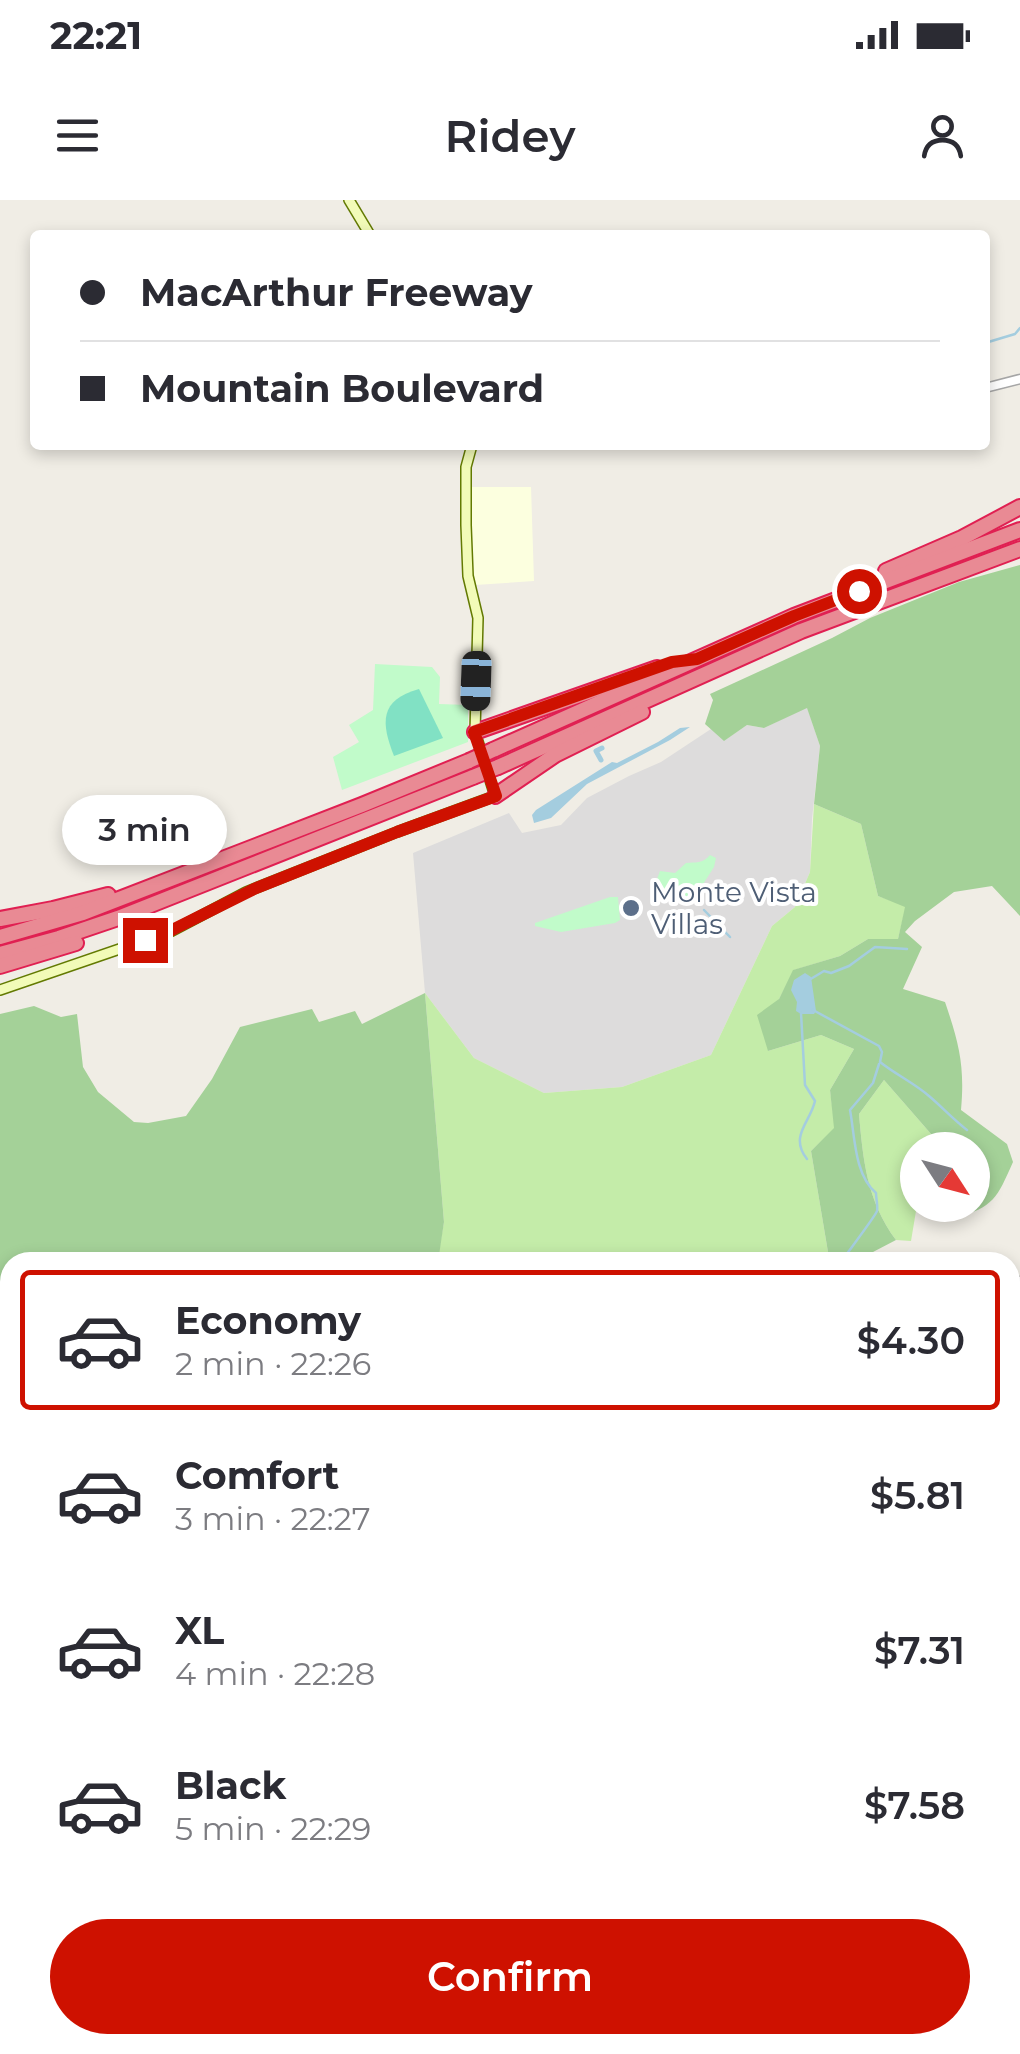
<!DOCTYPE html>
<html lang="en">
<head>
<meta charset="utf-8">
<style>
	:root { --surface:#fff; --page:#f2f2f3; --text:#2b2b33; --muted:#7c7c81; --line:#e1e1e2; --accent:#ce1100 }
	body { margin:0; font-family:Montserrat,sans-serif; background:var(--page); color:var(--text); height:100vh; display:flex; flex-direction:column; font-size:38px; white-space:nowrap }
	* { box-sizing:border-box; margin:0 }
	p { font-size:32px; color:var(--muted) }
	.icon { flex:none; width:55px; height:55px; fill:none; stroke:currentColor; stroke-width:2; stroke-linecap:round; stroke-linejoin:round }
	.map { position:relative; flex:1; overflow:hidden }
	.drawer { position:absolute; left:0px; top:1052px; width:1020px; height:802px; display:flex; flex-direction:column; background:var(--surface); border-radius:30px 30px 0 0; box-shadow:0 5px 15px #0003 }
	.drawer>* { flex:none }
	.banner { position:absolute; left:30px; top:30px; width:960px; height:220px; border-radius:10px; box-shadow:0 5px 15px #0003; display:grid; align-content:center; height:220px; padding:0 50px; background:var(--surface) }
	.needle { width:65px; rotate:126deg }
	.controls { position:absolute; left:900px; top:932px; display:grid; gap:20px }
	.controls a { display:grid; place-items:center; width:90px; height:90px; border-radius:50%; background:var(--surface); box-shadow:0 5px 15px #0003; font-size:50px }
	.end { position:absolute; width:45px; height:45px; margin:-22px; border:12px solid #ce1100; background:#fff; box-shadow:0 0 0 5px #fff }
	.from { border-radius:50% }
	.bubble { position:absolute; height:70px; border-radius:35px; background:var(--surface); box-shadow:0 5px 15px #0003; font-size:32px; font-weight:600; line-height:70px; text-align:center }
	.car { position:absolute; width:30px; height:60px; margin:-30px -15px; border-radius:12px; box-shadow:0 0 8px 2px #0007; background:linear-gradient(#222 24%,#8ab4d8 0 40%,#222 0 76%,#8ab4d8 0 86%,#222 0) }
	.banner b { display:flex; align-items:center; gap:35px; height:95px; font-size:38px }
	.banner b+b { border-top:2px solid var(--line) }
	.banner i { width:25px; height:25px; background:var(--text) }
	ul { padding:18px 0 0; list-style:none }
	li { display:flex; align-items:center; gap:30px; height:140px; margin:0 20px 15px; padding:0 30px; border:5px solid transparent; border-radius:10px }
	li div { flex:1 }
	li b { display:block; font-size:38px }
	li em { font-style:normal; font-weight:600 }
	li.current { border-color:var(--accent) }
	li>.icon { width:90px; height:90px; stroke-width:1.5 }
	.action { display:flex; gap:20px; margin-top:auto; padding:20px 50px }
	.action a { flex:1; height:115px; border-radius:60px; background:var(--accent); color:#fff; font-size:40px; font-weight:600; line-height:115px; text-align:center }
	.status { display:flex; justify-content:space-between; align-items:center; height:70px; padding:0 50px; background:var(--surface); direction:ltr }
	.status svg { height:28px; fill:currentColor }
	header { display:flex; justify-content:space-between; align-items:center; height:130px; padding:0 50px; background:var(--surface); font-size:45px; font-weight:600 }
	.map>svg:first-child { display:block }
	.residential { fill:#dddcdc }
	.education { fill:#fcffdf }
	.grass { fill:#c4eca9 }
	.forest { fill:#a4d198 }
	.park { fill:#c1fbca }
	.pitch { fill:#81e1c4 }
	.water { fill:#a4cddf }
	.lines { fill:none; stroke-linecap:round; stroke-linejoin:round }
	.stream { stroke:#a4cddf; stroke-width:2.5 }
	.canal { stroke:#a4cddf; stroke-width:5 }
	.tertiary-casing { stroke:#a6a6a6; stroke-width:11 }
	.secondary-casing { stroke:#637a02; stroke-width:12 }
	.motorway-casing { stroke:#e02052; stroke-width:18 }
	.tertiary { stroke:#fff; stroke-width:8 }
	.secondary { stroke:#f2fbb8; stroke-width:9 }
	.motorway { stroke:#e98a94; stroke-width:14 }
	.motorway-bridge-casing { stroke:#e02052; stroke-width:18; stroke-linecap:butt }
	.motorway-bridge { stroke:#e98a94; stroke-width:14 }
	.route { stroke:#ce1100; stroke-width:12 }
	.service-dot { fill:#5c6f8a; stroke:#fff; stroke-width:4 }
	.labels { text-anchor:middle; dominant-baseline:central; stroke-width:8; stroke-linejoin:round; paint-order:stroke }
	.service-label { font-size:28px; fill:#4e5e75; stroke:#fff; text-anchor:start }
</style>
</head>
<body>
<div class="status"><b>22:21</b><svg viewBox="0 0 49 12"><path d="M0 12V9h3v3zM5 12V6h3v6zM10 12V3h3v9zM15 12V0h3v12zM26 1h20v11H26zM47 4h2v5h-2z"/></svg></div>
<header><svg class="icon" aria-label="menu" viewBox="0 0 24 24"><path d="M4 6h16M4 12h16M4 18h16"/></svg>Ridey<svg class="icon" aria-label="person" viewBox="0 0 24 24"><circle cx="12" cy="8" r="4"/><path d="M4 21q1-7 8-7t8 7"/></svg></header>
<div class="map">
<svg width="1020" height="1854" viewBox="0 0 1020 1854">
	<rect width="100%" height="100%" fill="#f0ede5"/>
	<polygon class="residential" points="807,507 820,546 812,619 810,672 795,707 772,726 711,855 622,887 544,893 474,858 425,793 413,653 509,613 522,633 561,625 587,598 629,576 661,562 711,529 725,540 747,525 764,528"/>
	<polygon class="education" points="472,287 531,287 534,381 475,385 473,381 470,327"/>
	<g class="grass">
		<polygon points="814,604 861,624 878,696 906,706 898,739 868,739 840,756 794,770 779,799 768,851 821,835 854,849 830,890 835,928 811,951 828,1052 818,1062 437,1062 444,1022 425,793 474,858 544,893 622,887 711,855 772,726 795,707 810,672"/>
		<path d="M884,880L945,950H918L917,1005L911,1041L896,1040C867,1001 863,960 859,914Z"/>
	</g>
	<g class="forest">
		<path d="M1020,365V716L992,686L954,692L915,721L905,732L922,747L903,789L945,802C959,843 965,866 961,910L1007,944L1013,962C997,998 994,1007 955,1018V1005H972V950H945L884,880L859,914C863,960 867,1001 896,1040L873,1052H828L811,951L834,928L830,890L854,849L821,835L768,851L757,815L779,799L793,770L840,756L868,739H898L905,707L878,696L861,624L814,604L820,546L807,508L764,528L747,525L724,541L705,524L713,500L710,494L832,438L870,418L959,382Z"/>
		<polygon points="425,793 444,1022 438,1062 10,1062 10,1086 0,1085 0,814 34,806 61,817 77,814 83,867 98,892 134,922 148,923 186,916 212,879 240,827 312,809 319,822 355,811 362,824"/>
		<polygon points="1020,1161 1020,1854 997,1854 993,1845 1010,1845 1010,1163"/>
		<polygon points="7,1279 10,1281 10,1845 358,1845 347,1854 0,1854 0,1283"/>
		<polygon points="437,1845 905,1845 899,1854 456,1854"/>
	</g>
	<g class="park">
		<polygon points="375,464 432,467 440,477 439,504 468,505 468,542 342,590 333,557 359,542 349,525 373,510"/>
		<path d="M710,655L716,658L714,667L693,700L687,702L654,687L660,671L675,673L686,663C696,662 702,664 710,655Z"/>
		<polygon points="610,697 618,697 620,720 615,723 561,732 535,726 535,723"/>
	</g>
	<path class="pitch" d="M419,489L443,538L394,556C381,523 379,500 419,489Z"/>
	<g class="water">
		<polygon points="690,527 670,540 587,584 551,618 534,623 532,615 536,610 612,562 617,563 658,542 680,528"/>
		<polygon points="805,773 811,777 816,811 814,814 801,814 796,811 797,802 791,790 794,780"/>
	</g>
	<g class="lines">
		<g class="stream">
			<polyline points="985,143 1015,134 1020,128"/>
			<polyline points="704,710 730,737"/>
			<polyline points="809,780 824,771 831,773 849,766 875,747 907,749"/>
			<path d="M813,810L879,846L882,852L880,862C895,874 914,883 929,896C942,907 953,919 967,930"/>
			<path d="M801,813L805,885L815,901C810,923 789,936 807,959"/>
			<path d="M846,1055C851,1048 876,1015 877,1011C878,1005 876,999 876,993C854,974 855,936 850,910L873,883L879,864"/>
			<polyline points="1010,1239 1015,1237"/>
			<polyline points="0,1542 10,1548"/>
			<polyline points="1010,1770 1020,1779"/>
		</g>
		<polyline class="canal" points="601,560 596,551 602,548"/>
		<defs>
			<g id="tertiary">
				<polyline points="985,188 1020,179"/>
				<polyline points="1010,1086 1020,1081"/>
				<polyline points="0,1215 10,1226"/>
			</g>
			<g id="secondary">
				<polyline points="349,0 370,35"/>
				<polyline points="0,790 172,731 246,692 397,632 495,596 475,532 478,418 468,376 466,325 466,267 472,245"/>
			</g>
			<g id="motorway">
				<polyline points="886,371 962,338 1020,307"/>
				<polyline points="475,532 657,468"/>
				<polyline points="493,550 794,416 1020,330"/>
				<polyline points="498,567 801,431 1020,349"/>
				<polyline points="495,596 555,555 642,512"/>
				<polyline points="0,719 53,709 108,695"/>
				<polyline points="0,737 83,713 362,605 469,561"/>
				<polyline points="0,754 59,738 118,718 473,577"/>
				<polyline points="0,766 76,743"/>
			</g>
		</defs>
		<use href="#tertiary" class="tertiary-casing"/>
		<use href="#secondary" class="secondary-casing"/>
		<use href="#motorway" class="motorway-casing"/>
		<use href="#tertiary" class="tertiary"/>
		<use href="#secondary" class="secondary"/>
		<use href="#motorway" class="motorway"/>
		<defs>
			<g id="motorway-bridge">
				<polyline points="469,561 493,550"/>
				<polyline points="473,577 498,567"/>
			</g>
		</defs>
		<use href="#motorway-bridge" class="motorway-bridge-casing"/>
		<use href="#motorway-bridge" class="motorway-bridge"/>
	</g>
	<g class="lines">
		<polyline class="route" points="145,740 172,730 254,689 397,632 496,596 474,532 672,462 697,459 794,416 859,391"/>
	</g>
	<circle class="service-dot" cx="631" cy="708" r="10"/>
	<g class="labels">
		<g class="service-label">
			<text x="651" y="692">Monte Vista<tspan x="651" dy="32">Villas</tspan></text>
		</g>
	</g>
</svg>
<div class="controls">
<a><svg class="needle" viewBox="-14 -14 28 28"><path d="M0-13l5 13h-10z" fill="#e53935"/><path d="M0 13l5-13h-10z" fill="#7c7c81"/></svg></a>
</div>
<i class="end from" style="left:859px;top:391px"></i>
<i class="end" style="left:145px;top:740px"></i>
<div class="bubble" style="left:62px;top:595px;width:165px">3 min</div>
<i class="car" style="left:476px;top:481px;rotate:182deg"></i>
<div class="banner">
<b><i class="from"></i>MacArthur Freeway</b>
<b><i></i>Mountain Boulevard</b>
</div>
<section class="drawer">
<ul>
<li class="current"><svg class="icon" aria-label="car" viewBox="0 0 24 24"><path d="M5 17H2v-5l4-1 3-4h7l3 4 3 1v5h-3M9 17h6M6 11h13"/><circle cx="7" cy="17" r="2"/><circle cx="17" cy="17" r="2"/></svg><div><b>Economy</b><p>2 min · 22:26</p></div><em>$4.30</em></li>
<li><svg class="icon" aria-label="car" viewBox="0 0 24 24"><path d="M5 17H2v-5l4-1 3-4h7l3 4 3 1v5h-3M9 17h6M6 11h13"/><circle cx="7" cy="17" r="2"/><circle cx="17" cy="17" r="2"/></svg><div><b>Comfort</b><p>3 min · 22:27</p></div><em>$5.81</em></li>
<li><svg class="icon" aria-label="car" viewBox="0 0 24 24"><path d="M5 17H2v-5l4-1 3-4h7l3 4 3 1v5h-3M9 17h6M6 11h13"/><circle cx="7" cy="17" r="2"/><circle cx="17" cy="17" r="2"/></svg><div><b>XL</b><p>4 min · 22:28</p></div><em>$7.31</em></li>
<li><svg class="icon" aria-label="car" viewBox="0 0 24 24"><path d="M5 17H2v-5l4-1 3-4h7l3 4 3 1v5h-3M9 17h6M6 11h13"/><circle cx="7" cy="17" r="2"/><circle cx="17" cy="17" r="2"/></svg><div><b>Black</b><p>5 min · 22:29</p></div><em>$7.58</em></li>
</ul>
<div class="action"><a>Confirm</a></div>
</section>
</div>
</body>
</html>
